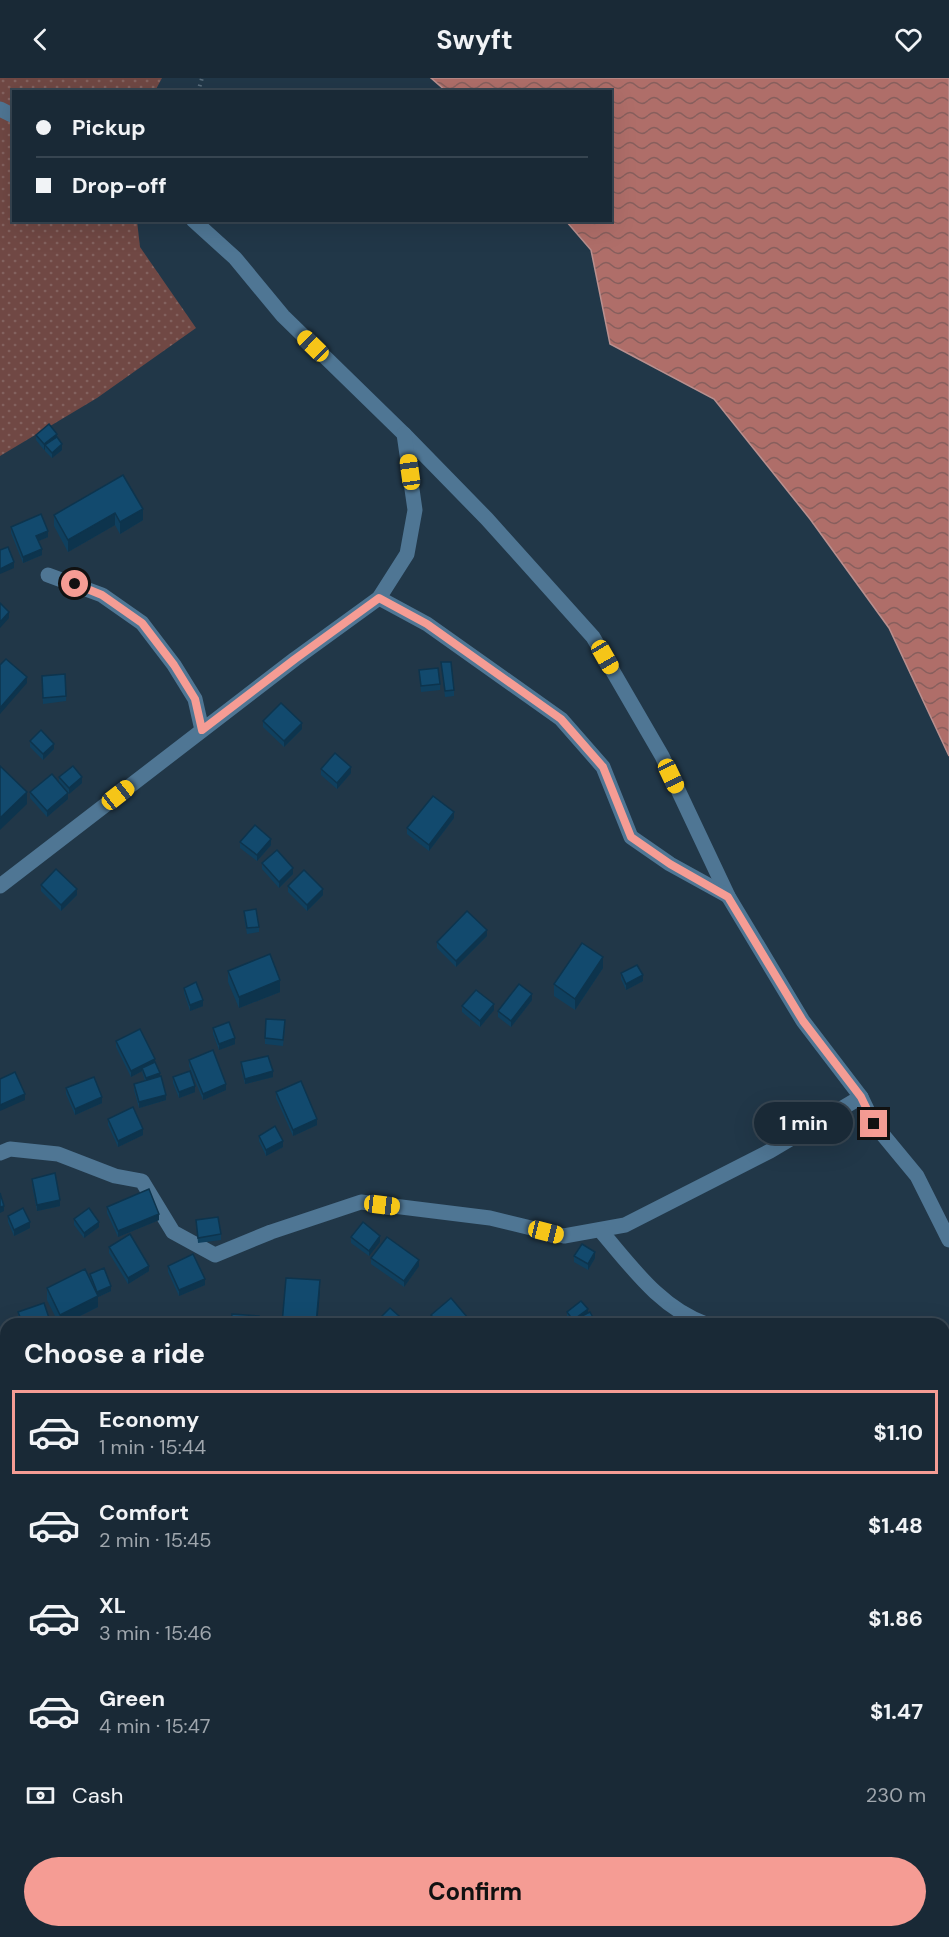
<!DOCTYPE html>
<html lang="en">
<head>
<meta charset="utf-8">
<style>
	:root { --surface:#192936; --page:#22313e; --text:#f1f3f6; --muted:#9fa6ad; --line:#374551; --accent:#f59c94 }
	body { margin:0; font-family:"DM Sans",sans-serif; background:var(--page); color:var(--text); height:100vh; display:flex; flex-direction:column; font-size:22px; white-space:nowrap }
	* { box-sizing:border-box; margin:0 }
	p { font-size:20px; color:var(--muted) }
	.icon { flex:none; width:33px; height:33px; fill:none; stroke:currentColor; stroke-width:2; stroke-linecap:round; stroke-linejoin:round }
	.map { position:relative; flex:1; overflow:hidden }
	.sheet { position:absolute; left:0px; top:1240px; width:950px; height:620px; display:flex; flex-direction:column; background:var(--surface); border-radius:18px 18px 0 0; box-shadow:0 6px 24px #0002,0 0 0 2px var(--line) }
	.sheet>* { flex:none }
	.top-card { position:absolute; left:12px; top:12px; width:600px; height:132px; border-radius:0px; box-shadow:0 6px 24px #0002,0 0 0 2px var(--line); display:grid; align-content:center; height:132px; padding:0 24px; background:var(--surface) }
	.end { position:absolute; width:27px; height:27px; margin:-14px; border:8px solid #f59c94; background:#111; box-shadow:0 0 0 3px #111 }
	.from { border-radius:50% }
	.bubble { position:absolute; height:42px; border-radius:21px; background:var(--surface); box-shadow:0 6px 24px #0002,0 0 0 2px var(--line); font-size:20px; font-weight:700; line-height:42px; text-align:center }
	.car { position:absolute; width:18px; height:36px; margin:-18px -9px; border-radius:8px; box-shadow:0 0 4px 2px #0007; background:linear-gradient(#f5c518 24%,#345 0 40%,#f5c518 0 76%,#345 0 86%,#f5c518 0) }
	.top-card b { display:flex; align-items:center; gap:21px; height:57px; font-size:22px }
	.top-card b+b { border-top:2px solid var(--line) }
	.top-card i { width:15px; height:15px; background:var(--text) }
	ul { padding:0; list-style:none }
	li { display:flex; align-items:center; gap:18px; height:84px; margin:0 12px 9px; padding:0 12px; border:3px solid transparent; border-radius:0px }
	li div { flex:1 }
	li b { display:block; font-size:22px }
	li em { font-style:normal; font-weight:700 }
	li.selected { border-color:var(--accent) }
	li>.icon { width:54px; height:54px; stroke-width:1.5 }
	h2 { padding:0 24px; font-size:27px; line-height:72px }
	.pay { display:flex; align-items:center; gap:15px; height:66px; padding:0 24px; font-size:22px }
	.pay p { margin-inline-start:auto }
	.action { display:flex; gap:12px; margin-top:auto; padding:12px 24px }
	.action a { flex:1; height:69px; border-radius:36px; background:var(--accent); color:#111; font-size:24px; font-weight:700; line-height:69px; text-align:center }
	header { display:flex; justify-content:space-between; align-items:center; height:78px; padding:0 24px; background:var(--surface); font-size:27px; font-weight:700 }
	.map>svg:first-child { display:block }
	.grass { fill:url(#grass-dots) }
	.water { fill:url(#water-waves); stroke:#b9908f; stroke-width:1.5 }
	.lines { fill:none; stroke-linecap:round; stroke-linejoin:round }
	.path { stroke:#596d7c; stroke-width:4; stroke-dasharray:1.5 4.5; stroke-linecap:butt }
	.minor { stroke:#4f7694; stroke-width:15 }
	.major { stroke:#61b6f4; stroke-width:15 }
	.wall { fill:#0f405f }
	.shaded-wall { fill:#0d344d }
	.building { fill:#124a6e; stroke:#0d344d; stroke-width:1.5 }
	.route { stroke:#f59c94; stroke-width:8 }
</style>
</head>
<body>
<header><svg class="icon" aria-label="back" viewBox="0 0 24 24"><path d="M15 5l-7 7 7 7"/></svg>Swyft<svg class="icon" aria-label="heart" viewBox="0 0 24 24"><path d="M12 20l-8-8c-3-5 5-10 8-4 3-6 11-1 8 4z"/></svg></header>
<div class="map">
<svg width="949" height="1859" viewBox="0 0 949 1859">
	<defs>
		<pattern id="grass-dots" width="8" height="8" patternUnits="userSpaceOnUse" patternTransform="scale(1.5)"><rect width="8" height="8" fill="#704844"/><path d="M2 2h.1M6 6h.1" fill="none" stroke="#83625f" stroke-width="1.8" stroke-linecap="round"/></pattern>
		<pattern id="water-waves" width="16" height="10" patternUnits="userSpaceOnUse" patternTransform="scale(1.5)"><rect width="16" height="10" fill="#af6e69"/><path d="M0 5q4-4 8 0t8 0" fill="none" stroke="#885f5d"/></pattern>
	</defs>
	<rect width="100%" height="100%" fill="#213748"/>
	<g class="grass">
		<polygon points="0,0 162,0 155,13 14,14 14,142 137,143 140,169 196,250 97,320 0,378"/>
		<polygon points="0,1474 6,1497 6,1854 462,1854 472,1859 0,1859"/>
	</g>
	<polygon class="water" points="431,0 949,0 949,678 889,550 810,441 714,321 610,266 591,172 566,143 610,142 610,14 446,13"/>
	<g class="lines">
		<g class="path">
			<polyline points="198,14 202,0"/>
			<polyline points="0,1814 6,1808"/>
		</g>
		<g class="minor">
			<polyline points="0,31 14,38"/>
			<polyline points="193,142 235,180 283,238 404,356 487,441 593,559 662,678 728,818 803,943 861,1019 874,1046 917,1098 949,1162"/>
			<polyline points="48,497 102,517 142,545 174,587 195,621 202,652"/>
			<polyline points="379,520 427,546 561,641 603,689 631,759 670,786 728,818"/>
			<polyline points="0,808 295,581 379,520 407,476 415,432 404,356"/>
			<polyline points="0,1075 10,1071 58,1076 115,1098 142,1103 173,1154 215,1177 271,1154 361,1124 490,1140 564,1158 625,1147 770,1073 861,1019"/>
			<path d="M600,1152C631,1188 660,1230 706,1246"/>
			<polyline points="944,1343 949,1346"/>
			<polyline points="436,1859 439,1854"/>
		</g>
		<g class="major">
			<polyline points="0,1737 6,1753"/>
			<polyline points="45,1854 47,1859"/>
		</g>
	</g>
	<g class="wall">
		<polygon points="36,357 57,359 62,372 52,380 45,373 45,371 44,372 36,362"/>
		<polygon points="123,397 143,442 120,456 115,447 68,474 54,448 54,437"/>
		<polygon points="11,449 48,459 38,463 42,477 23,485 11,455"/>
		<polygon points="441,584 454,612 454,618 445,619"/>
		<polygon points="419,592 440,606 440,612 421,614"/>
		<polygon points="42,604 66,618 66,623 43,626"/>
		<polygon points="263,643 302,651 284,669 263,649"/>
		<polygon points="30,663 54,671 43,682 30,669"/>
		<polygon points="321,691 351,695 337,711 321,697"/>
		<polygon points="59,699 82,705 69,716 59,705"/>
		<polygon points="30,714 68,721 47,739 30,720"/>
		<polygon points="454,740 429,773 407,756 407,750"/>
		<polygon points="240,764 271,767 257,783 240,770"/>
		<polygon points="262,785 293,796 279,810 262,791"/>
		<polygon points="41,807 77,817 61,833 41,813"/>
		<polygon points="288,808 323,817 307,833 288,814"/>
		<polygon points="244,833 259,849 259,854 247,856 244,839"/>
		<polygon points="487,858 456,889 437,870 437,864"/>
		<polygon points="603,890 575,932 554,918 554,906"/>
		<polygon points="228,893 280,914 239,930 228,904"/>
		<polygon points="621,895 643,903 626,912 621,901"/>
		<polygon points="184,910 203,928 190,933 184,915"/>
		<polygon points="532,922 511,949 498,939 498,933"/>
		<polygon points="462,928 494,932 480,949 462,934"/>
		<polygon points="285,948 283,968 265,966 265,960"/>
		<polygon points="213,950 235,966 219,972 213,956"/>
		<polygon points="116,963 155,984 160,998 166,1022 139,1030 134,1012 134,1006 145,1003 142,993 131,999 116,969"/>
		<polygon points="189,982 226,1012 203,1022 189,988"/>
		<polygon points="241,984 273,999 245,1006 241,990"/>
		<polygon points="173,999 195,1014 179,1020 173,1005"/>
		<polygon points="66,1010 102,1025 75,1037 66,1016"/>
		<polygon points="276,1014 317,1047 293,1058 276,1020"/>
		<polygon points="108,1041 143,1057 118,1069 108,1047"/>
		<polygon points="259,1058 283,1069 266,1078 259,1063"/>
		<polygon points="32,1101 60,1128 37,1133 32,1107"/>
		<polygon points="107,1129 159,1142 118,1159 107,1135"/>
		<polygon points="8,1138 30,1150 14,1158 8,1144"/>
		<polygon points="74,1141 99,1149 84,1160 74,1147"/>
		<polygon points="196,1142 221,1156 221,1162 198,1165"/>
		<polygon points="351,1159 380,1164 369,1178 351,1165"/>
		<polygon points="109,1169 149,1193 128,1206 109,1175"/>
		<polygon points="574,1178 595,1180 588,1192 574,1184"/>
		<polygon points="371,1180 419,1188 404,1209 371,1186"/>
		<polygon points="168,1188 205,1207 179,1218 168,1194"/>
		<polygon points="90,1196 111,1213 98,1219 98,1229 64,1246 59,1246 47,1222 47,1210 90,1201"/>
		<polygon points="18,1234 51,1246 21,1246 18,1240"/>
		<polygon points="567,1234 596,1246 579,1246 578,1244 576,1246 572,1246 567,1240"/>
		<polygon points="431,1237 473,1246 435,1246 431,1243"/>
		<polygon points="6,1339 6,1360 0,1352 0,1344"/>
		<polygon points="656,1854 679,1854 679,1855 675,1859 659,1859 656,1856"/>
		<polygon points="688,1854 753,1854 754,1859 688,1859"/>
		<polygon points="843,1854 881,1854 884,1859 847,1859"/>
	</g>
	<g class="shaded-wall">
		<polygon points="57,356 57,362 45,367 45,371 44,372 44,366"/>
		<polygon points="62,366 62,372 52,380 52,375"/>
		<polygon points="143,431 143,442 120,456 120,444"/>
		<polygon points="115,435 115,447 68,474 68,462"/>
		<polygon points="48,453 48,459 36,464 36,458"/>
		<polygon points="42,471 42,477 23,485 23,479"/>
		<polygon points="14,484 14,490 0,496 0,491"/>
		<polygon points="9,534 9,540 0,550 0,544"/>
		<polygon points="27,599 27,605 0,636 0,630"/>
		<polygon points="302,645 302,651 284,669 284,663"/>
		<polygon points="54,666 54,671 43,682 43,676"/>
		<polygon points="351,689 351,695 337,711 337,705"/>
		<polygon points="82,699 82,705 69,716 69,710"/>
		<polygon points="27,714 27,726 0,752 0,740"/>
		<polygon points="68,715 68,721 47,739 47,733"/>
		<polygon points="454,734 454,740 429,773 429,767"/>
		<polygon points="271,761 271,767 257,783 257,777"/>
		<polygon points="293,790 293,796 279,810 279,804"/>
		<polygon points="77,811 77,817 61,833 61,827"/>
		<polygon points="323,811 323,817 307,833 307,827"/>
		<polygon points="487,852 487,858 456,889 456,883"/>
		<polygon points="603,879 603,890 575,932 575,921"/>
		<polygon points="643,897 643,903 626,912 626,906"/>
		<polygon points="280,902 280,914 239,930 239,919"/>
		<polygon points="532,916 532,922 511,949 511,943"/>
		<polygon points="203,922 203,928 190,933 190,927"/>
		<polygon points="494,926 494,932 480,949 480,943"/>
		<polygon points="235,960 235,966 219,972 219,966"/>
		<polygon points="155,981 155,987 142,990 142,993 131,999 131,993"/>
		<polygon points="273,993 273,999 245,1006 245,1001"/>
		<polygon points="160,995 160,1001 146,1006 146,1000"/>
		<polygon points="226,1006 226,1012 203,1022 203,1016"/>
		<polygon points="195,1008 195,1014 179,1020 179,1014"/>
		<polygon points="25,1016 25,1022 0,1033 0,1027"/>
		<polygon points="166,1017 166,1022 139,1030 139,1024"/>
		<polygon points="102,1019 102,1025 75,1037 75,1031"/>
		<polygon points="317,1041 317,1047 293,1058 293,1052"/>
		<polygon points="143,1051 143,1057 118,1069 118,1063"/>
		<polygon points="283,1063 283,1069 266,1078 266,1072"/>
		<polygon points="60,1122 60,1128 37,1133 37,1127"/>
		<polygon points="4,1128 4,1133 0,1135 0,1129"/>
		<polygon points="159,1136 159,1142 118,1159 118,1153"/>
		<polygon points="30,1144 30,1150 14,1158 14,1152"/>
		<polygon points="99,1144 99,1149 84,1160 84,1155"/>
		<polygon points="380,1158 380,1164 369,1178 369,1173"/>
		<polygon points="595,1174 595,1180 588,1192 588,1186"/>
		<polygon points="419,1182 419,1188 404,1209 404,1203"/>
		<polygon points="149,1188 149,1193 128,1206 128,1200"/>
		<polygon points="205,1201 205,1207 179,1218 179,1212"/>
		<polygon points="320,1202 320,1214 317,1246 316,1246"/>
		<polygon points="111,1208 111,1213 98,1219 98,1229 64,1246 60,1246 60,1237 97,1218 97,1214"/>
		<polygon points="588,1231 588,1237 578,1240 578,1244 576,1246 573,1246 573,1242"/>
		<polygon points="6,1317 6,1323 0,1326 0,1320"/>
		<polygon points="675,1854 679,1854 679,1855 675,1859 670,1859"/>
		<polygon points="808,1854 812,1854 812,1856 809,1859 803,1859"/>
	</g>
	<g class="building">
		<polygon points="49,346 57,356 44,366 36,357"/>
		<polygon points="57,359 62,366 52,375 45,367"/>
		<polygon points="123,397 143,431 120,444 115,435 68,462 54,437"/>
		<polygon points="41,436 48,453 36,458 42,471 23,479 11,449"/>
		<polygon points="8,469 14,484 0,491 0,472"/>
		<polygon points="0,525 9,534 0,544"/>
		<polygon points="6,581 27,599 0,630 0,587"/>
		<polygon points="441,584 451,584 454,612 445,613"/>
		<polygon points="438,590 440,606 421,608 419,592"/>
		<polygon points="65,596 66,618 43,620 42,598"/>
		<polygon points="281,625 302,645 284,663 263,643"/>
		<polygon points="41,652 54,666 43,676 30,663"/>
		<polygon points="335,675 351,689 337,705 321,691"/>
		<polygon points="0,688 27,714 0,740"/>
		<polygon points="73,688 82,699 69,710 59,699"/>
		<polygon points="52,696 68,715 47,733 30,714"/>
		<polygon points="433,718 454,734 429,767 407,750"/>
		<polygon points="255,747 271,761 257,777 240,764"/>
		<polygon points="277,772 293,790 279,804 262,785"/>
		<polygon points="56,791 77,811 61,827 41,807"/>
		<polygon points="304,792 323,811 307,827 288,808"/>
		<polygon points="256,831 259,849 247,850 244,833"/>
		<polygon points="467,833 487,852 456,883 437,864"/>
		<polygon points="582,865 603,879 575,921 554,906"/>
		<polygon points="270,876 280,902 239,919 228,893"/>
		<polygon points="637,887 643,897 626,906 621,895"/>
		<polygon points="196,904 203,922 190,927 184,910"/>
		<polygon points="519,906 532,916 511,943 498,933"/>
		<polygon points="476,912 494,926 480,943 462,928"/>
		<polygon points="266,941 285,942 283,962 265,960"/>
		<polygon points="229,944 235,960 219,966 213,950"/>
		<polygon points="140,951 155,981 131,993 116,963"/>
		<polygon points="213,972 226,1006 203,1016 189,982"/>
		<polygon points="268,978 273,993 245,1001 241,984"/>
		<polygon points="155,984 160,995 146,1000 142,990"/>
		<polygon points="190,993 195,1008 179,1014 173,999"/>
		<polygon points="15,994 25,1016 0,1027 0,1001"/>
		<polygon points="161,998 166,1017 139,1024 134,1006"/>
		<polygon points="94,999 102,1019 75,1031 66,1010"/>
		<polygon points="301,1003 317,1041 293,1052 276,1014"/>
		<polygon points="133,1029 143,1051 118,1063 108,1041"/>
		<polygon points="275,1048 283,1063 266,1072 259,1058"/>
		<polygon points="55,1095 60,1122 37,1127 32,1101"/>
		<polygon points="149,1111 159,1136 118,1153 107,1129"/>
		<polygon points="0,1115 4,1128 0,1129"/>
		<polygon points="23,1130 30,1144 14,1152 8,1138"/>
		<polygon points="89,1130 99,1144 84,1155 74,1141"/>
		<polygon points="218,1139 221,1156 198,1160 196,1142"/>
		<polygon points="363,1144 380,1158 369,1173 351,1159"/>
		<polygon points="130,1156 149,1188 128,1200 109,1169"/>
		<polygon points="387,1159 419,1182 404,1203 371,1180"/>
		<polygon points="582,1166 595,1174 588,1186 574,1178"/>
		<polygon points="193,1176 205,1201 179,1212 168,1188"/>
		<polygon points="104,1190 111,1208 97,1214 90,1196"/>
		<polygon points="85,1191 98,1218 60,1237 47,1210"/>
		<polygon points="286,1200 320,1202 316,1246 282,1246"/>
		<polygon points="451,1220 473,1246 440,1246 431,1237"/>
		<polygon points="581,1223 588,1231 573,1242 567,1234"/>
		<polygon points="44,1225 51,1246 23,1246 18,1234"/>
		<polygon points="390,1230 408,1246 374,1246"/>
		<polygon points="590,1234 596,1245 592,1246 582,1246 578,1240"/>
		<polygon points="232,1236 259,1238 258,1246 231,1246"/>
		<polygon points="0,1299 6,1312 6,1317 0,1320"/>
		<polygon points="6,1339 6,1354 0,1347 0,1344"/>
		<polygon points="525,1854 530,1854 537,1859 522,1859"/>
		<polygon points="661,1854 675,1854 670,1859 667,1859"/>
		<polygon points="689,1854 754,1854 749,1859 695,1859"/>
		<polygon points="787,1854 808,1854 803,1859 782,1859"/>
		<polygon points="848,1854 881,1854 884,1858 852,1859"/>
	</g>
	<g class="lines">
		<polyline class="route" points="75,506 102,517 142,545 174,587 195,621 202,652 295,581 379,520 427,546 561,641 603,689 631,759 670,786 728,819 803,943 861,1019 874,1046"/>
	</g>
</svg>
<i class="end from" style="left:75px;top:506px"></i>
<i class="end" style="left:874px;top:1046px"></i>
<div class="bubble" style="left:754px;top:1024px;width:99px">1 min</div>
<i class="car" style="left:313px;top:268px;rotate:314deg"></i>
<i class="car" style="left:410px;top:394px;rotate:352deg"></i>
<i class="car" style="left:605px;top:579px;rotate:150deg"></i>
<i class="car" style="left:671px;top:698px;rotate:155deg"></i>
<i class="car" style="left:118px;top:717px;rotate:52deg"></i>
<i class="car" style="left:382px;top:1127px;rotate:97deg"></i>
<i class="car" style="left:546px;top:1154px;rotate:104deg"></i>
<div class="top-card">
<b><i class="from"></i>Pickup</b>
<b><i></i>Drop-off</b>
</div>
<section class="sheet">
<h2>Choose a ride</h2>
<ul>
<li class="selected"><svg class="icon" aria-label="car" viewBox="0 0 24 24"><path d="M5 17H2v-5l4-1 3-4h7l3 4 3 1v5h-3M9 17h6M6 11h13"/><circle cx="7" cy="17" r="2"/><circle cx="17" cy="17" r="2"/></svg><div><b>Economy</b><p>1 min · 15:44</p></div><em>$1.10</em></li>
<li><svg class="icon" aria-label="car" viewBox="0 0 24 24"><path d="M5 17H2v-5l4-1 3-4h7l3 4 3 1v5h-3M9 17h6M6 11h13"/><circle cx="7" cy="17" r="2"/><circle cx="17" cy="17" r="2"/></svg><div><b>Comfort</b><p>2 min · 15:45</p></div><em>$1.48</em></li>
<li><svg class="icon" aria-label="car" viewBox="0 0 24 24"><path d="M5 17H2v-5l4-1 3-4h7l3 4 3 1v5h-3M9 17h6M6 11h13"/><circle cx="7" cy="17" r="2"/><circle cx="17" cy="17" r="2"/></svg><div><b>XL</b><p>3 min · 15:46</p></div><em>$1.86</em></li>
<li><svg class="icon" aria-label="car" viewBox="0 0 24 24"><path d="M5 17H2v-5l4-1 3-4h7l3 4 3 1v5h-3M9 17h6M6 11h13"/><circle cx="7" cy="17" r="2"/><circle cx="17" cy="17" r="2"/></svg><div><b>Green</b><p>4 min · 15:47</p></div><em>$1.47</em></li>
</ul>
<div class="pay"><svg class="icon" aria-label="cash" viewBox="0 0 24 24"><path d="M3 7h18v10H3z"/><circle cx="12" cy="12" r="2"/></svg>Cash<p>230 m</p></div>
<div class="action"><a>Confirm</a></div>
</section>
</div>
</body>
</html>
